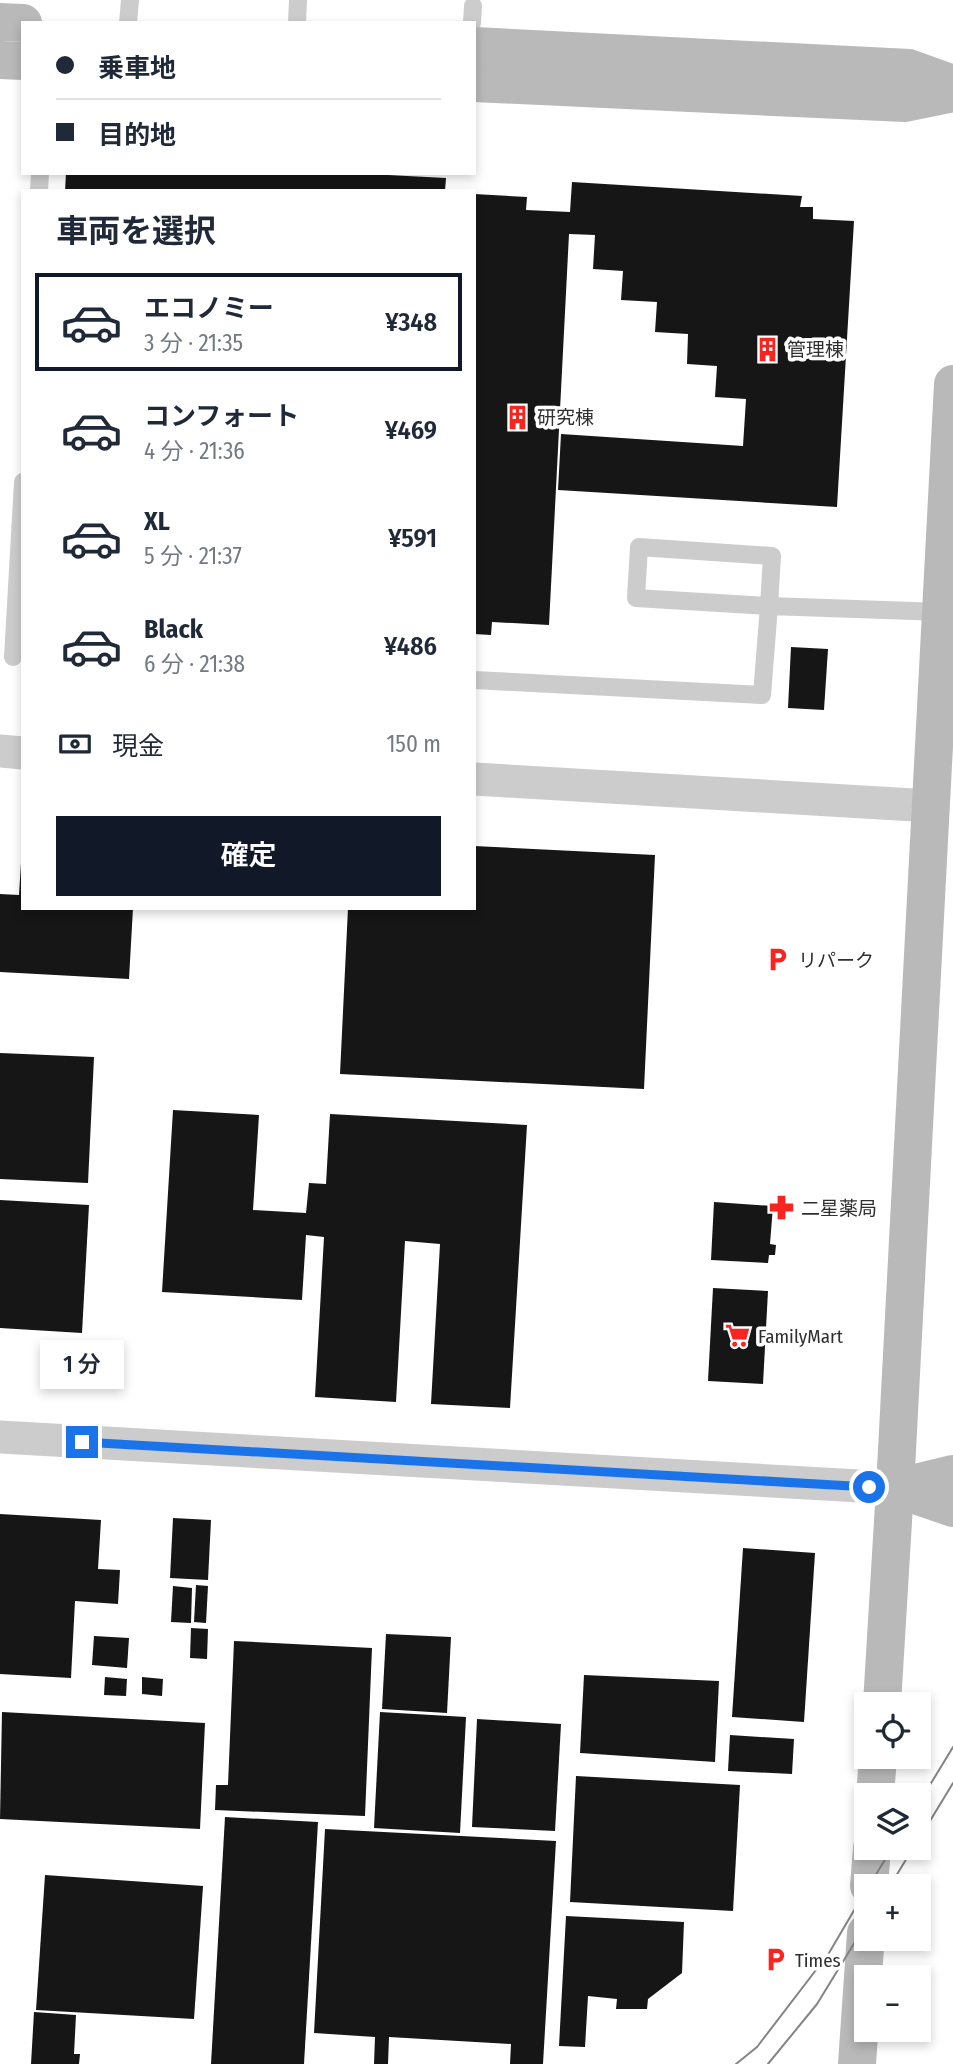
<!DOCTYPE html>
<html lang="ja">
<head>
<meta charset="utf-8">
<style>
	:root { --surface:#fff; --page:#f6f6f7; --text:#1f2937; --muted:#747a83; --line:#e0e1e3; --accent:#111827 }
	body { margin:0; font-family:"Fira Sans Condensed","Noto Sans JP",sans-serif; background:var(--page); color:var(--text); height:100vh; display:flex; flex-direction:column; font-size:26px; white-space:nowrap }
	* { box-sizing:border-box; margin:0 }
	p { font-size:23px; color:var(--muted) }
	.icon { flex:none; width:38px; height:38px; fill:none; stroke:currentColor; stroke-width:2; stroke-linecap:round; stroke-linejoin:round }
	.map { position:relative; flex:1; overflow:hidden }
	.side { position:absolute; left:21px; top:189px; width:455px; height:721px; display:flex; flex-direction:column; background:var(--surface); border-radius:0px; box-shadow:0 4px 10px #0003 }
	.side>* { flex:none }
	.top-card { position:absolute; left:21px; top:21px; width:455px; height:154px; border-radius:0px; box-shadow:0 4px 10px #0003; display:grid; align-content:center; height:154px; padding:0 35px; background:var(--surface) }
	.controls { position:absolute; left:854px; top:1692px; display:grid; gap:14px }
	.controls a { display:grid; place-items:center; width:77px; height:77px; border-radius:0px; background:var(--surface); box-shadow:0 4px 10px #0003; font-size:35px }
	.end { position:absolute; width:32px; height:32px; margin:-16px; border:9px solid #1a73e8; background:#fff; box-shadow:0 0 0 4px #fff }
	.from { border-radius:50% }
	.bubble { position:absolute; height:49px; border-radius:0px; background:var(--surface); box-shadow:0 4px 10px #0003; font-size:23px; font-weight:600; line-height:49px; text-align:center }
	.top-card b { display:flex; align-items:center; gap:24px; height:66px; font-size:26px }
	.top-card b+b { border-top:2px solid var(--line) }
	.top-card i { width:18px; height:18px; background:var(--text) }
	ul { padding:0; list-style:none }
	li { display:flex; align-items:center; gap:21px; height:98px; margin:0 14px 10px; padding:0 21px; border:4px solid transparent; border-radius:0px }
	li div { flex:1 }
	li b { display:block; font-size:26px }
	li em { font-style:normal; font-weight:600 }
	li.current { border-color:var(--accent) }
	li>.icon { width:63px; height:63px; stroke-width:1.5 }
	h2 { padding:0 35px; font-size:32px; line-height:84px }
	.pay { display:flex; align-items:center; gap:18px; height:77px; padding:0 35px; font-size:26px }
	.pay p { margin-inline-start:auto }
	.action { display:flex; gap:14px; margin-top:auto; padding:14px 35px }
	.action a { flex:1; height:80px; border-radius:0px; background:var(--accent); color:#fff; font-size:28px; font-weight:600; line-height:80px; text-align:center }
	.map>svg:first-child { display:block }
	.building { fill:#161616 }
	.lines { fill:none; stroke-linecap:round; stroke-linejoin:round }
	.lane { stroke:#ccc; stroke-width:18 }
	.street { stroke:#ccc; stroke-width:33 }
	.secondary { stroke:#b9b9b9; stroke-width:38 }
	.tram { stroke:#848484; stroke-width:2 }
	.route { stroke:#1a73e8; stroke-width:9 }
	.labels { text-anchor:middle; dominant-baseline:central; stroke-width:7; stroke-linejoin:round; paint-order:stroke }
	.poi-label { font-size:19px; fill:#2f2f2f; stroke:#fff; text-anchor:start }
</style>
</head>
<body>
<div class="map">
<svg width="953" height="2064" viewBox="0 0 953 2064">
	<rect width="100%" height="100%" fill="#fff"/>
	<g class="building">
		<polygon points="66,173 349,173 446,178 445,191 65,191"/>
		<polygon points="572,182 802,196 800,207 813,207 813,219 854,221 837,507 558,490 561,434 743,446 746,399 715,397 717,366 687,364 688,334 655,332 657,302 621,300 623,271 593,269 595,235 569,234 549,625 492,622 491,635 474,634 474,194 527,197 526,210 570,212"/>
		<polygon points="791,647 828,649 824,710 788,708"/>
		<polygon points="474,846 655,855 644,1089 340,1074 348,908 474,908"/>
		<polygon points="21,863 23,863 23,908 133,908 129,979 0,972 0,894 19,895"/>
		<polygon points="0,1053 94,1057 88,1183 0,1179"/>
		<polygon points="173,1110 259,1115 253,1210 306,1213 309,1183 326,1184 330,1114 527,1125 510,1408 431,1404 440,1244 405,1241 396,1402 315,1397 324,1237 306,1235 302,1300 162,1292"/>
		<polygon points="0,1200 89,1205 82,1333 0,1328"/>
		<polygon points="714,1202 773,1206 770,1244 776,1245 775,1255 769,1255 768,1263 711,1260"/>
		<polygon points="713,1288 768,1291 763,1384 708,1381"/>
		<polygon points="0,1514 101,1520 98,1569 120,1570 118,1604 75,1601 71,1678 0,1674"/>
		<polygon points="173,1518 211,1520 208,1580 170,1578"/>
		<polygon points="743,1548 815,1553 804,1722 732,1717"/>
		<polygon points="196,1585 208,1586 206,1623 194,1622"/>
		<polygon points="173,1586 192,1588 191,1623 171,1622"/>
		<polygon points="191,1628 208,1629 207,1659 190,1658"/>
		<polygon points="386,1634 451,1637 447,1713 382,1709"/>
		<polygon points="94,1636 129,1638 127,1668 92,1665"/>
		<polygon points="234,1641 372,1648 365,1816 215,1810 216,1785 228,1785"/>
		<polygon points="584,1675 719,1681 715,1762 580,1753"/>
		<polygon points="105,1677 127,1679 126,1696 104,1695"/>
		<polygon points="142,1677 163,1679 162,1696 142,1694"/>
		<polygon points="2,1712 205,1723 200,1829 0,1819"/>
		<polygon points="380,1712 466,1717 460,1833 374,1828"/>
		<polygon points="477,1719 561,1724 555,1831 472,1827"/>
		<polygon points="730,1735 794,1739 792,1774 728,1771"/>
		<polygon points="576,1776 740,1785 733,1911 570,1902"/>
		<polygon points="225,1817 318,1822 304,2064 211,2064"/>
		<polygon points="325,1829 556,1841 543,2064 510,2064 511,2044 389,2037 388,2064 374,2064 375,2037 314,2033"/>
		<polygon points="45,1875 203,1886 194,2019 36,2010"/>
		<polygon points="566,1916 684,1922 682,1973 648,1999 647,2009 616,2009 617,1999 588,1996 585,2047 559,2046"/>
		<polygon points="34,2012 76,2015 74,2054 80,2054 79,2064 31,2064"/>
	</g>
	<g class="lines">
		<g class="lane">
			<polyline points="128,23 130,0"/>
			<polyline points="297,23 298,0"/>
			<polyline points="472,23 473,6"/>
			<polyline points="39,191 40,173"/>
			<polygon points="639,547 772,556 769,606 636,598"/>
			<polyline points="13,657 23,482"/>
			<polyline points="474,680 762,695 769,606 942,612"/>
		</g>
		<g class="street">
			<polyline points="0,751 23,753"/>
			<polyline points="474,779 931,806"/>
			<polyline points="0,1437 895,1488"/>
		</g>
		<g class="secondary">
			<polyline points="0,22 23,23"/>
			<polyline points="474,46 909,68 953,84"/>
			<polyline points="0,60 23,61"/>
			<polyline points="474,83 905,103 953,93"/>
			<polyline points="895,1488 953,1508"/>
			<polyline points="895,1488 953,1474"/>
			<polyline points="882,1704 895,1488 953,384"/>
			<polyline points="875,1796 878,1757"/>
			<polyline points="869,1886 872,1848"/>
			<polyline points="857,2064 866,1933"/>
		</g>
		<g class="tram">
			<polyline points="919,1803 953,1747"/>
			<polyline points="919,1839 953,1783"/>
			<polyline points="869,1886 892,1848"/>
			<polyline points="890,1886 913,1848"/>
			<polyline points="736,2064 757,2047 829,1953 866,1890"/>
			<polyline points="768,2064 817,2004 866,1924"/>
		</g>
	</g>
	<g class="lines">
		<polyline class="route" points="82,1442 869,1487"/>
	</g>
	<defs>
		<symbol id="building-bare" viewBox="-9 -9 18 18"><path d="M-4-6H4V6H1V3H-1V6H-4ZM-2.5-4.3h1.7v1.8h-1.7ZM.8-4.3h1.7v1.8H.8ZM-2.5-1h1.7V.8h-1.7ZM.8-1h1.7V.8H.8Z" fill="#f72420" stroke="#fff" stroke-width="2.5" paint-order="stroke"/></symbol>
		<symbol id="parking-bare" viewBox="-9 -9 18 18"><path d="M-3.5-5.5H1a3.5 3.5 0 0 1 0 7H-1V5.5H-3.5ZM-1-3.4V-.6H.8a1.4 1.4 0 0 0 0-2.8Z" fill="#f72420" stroke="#fff" stroke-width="2.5" paint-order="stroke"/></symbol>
		<symbol id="pharmacy-bare" viewBox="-9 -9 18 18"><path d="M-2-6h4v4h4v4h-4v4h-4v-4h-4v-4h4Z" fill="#f72420" stroke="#fff" stroke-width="2.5" paint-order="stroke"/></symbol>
		<symbol id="supermarket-bare" viewBox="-9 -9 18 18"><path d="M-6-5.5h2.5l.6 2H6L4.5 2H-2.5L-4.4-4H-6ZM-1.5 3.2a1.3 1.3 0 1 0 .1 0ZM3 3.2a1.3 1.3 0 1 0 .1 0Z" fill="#f72420" stroke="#fff" stroke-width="2.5" paint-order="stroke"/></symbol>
	</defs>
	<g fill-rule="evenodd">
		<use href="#building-bare" x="750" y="332" width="35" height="35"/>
		<use href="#building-bare" x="500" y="400" width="35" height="35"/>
		<use href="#parking-bare" x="760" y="942" width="35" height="35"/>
		<use href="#pharmacy-bare" x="764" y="1190" width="35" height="35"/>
		<use href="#supermarket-bare" x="720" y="1318" width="35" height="35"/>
		<use href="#parking-bare" x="758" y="1942" width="35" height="35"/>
	</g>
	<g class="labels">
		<g class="poi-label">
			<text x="787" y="349">管理棟</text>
			<text x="537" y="417">研究棟</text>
			<text x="798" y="960">リパーク</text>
			<text x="801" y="1208">二星薬局</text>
			<text x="758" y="1336">FamilyMart</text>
			<text x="795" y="1960">Times</text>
		</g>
	</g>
</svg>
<div class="controls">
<a><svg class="icon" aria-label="locate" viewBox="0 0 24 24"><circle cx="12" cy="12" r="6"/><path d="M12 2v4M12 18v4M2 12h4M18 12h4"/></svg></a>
<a><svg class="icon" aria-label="layers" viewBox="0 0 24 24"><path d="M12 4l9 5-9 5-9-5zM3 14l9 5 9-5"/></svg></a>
<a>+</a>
<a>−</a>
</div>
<i class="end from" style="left:869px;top:1487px"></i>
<i class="end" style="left:82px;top:1442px"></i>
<div class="bubble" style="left:40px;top:1340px;width:84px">1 分</div>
<div class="top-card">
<b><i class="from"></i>乗車地</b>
<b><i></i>目的地</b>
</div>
<section class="side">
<h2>車両を選択</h2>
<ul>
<li class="current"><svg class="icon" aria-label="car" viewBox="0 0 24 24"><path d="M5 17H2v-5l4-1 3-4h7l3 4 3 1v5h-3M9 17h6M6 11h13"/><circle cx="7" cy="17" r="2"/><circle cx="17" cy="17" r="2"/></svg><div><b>エコノミー</b><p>3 分 · 21:35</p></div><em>¥348</em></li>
<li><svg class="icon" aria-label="car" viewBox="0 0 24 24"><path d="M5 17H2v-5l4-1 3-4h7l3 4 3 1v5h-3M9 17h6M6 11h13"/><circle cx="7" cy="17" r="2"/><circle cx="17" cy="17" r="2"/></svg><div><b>コンフォート</b><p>4 分 · 21:36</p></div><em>¥469</em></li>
<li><svg class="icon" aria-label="car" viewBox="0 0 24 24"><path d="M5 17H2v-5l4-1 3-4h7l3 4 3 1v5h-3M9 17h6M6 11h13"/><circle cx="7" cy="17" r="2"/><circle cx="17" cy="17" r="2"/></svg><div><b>XL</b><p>5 分 · 21:37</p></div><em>¥591</em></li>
<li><svg class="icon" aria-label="car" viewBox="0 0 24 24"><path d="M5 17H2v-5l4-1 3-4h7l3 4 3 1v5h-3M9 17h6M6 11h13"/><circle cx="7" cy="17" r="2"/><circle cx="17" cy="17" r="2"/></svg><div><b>Black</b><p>6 分 · 21:38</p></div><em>¥486</em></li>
</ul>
<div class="pay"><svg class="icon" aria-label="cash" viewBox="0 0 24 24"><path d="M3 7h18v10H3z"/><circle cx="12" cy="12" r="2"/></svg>現金<p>150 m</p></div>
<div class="action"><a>確定</a></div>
</section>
</div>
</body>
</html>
